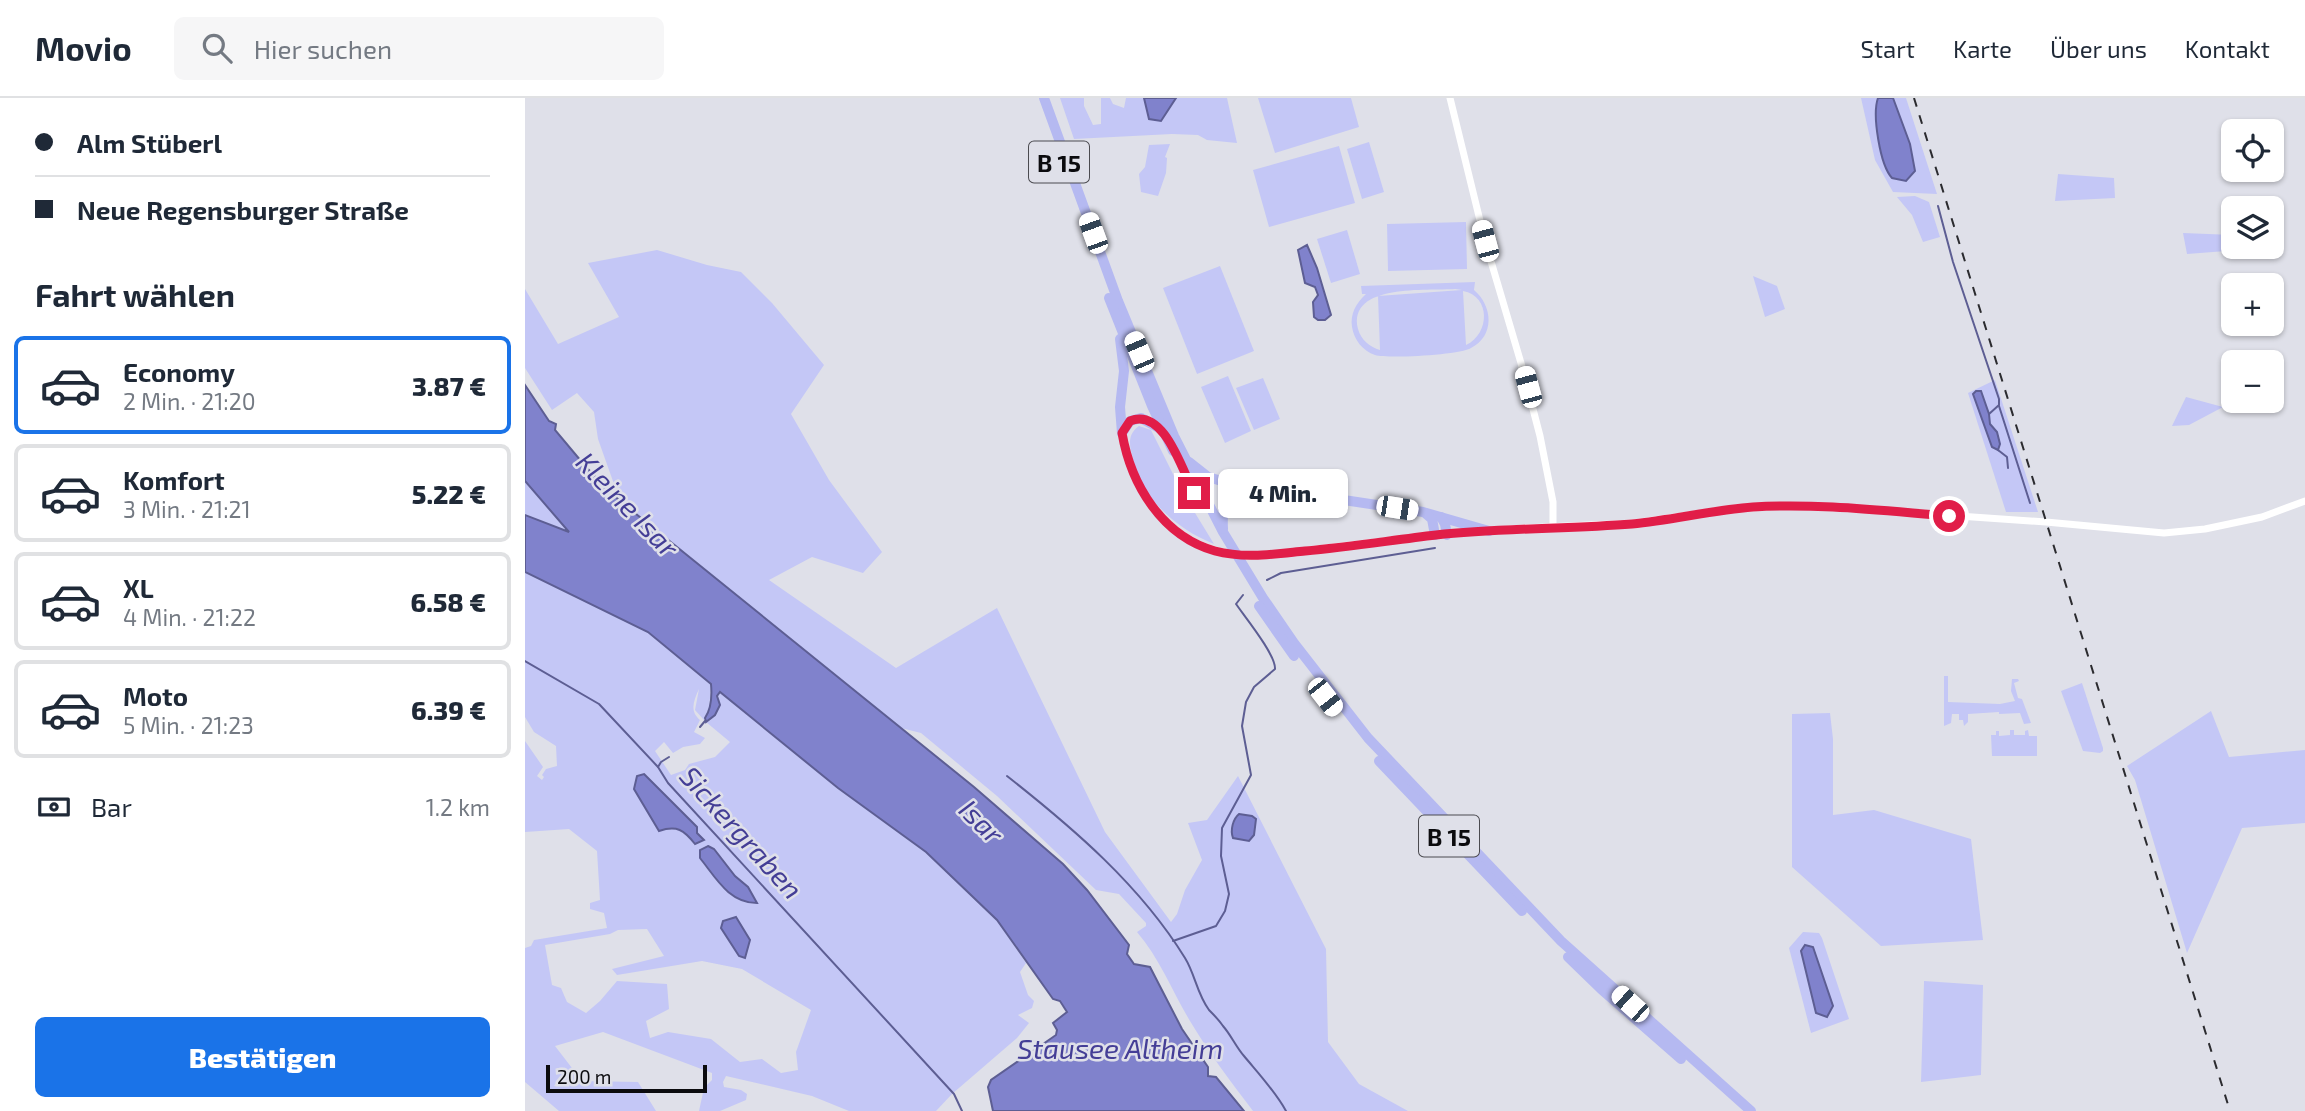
<!DOCTYPE html>
<html lang="de">
<head>
<meta charset="utf-8">
<style>
	:root { --surface:#fff; --page:#f6f6f7; --text:#1f2937; --muted:#747a83; --line:#e0e1e3; --accent:#1a73e8 }
	body { margin:0; font-family:"Exo 2",sans-serif; background:var(--page); color:var(--text); height:100vh; display:flex; flex-direction:column; font-size:26px; white-space:nowrap }
	* { box-sizing:border-box; margin:0 }
	p { font-size:23px; color:var(--muted) }
	.icon { flex:none; width:38px; height:38px; fill:none; stroke:currentColor; stroke-width:2; stroke-linecap:round; stroke-linejoin:round }
	.map { position:relative; flex:1; overflow:hidden }
	.details { display:flex; flex-direction:column; background:var(--surface); width:525px }
	.details>* { flex:none }
	.guide { display:grid; align-content:center; height:154px; padding:0 35px; background:var(--surface) }
	.buttons { position:absolute; left:1696px; top:21px; display:grid; gap:14px }
	.buttons a { display:grid; place-items:center; width:63px; height:63px; border-radius:10px; background:var(--surface); box-shadow:0 2px 5px #0004; font-size:35px }
	.scale { position:absolute; left:21px; bottom:18px; width:161px; box-sizing:border-box; padding-left:7px; border:4px solid #0b0b0e; border-top:0; font-size:19px; line-height:24px; white-space:nowrap; color:#0b0b0e; -webkit-text-stroke:5px #dfe0e9; paint-order:stroke }
	.end { position:absolute; width:32px; height:32px; margin:-16px; border:9px solid #e11d48; background:#fff; box-shadow:0 0 0 4px #fff }
	.from { border-radius:50% }
	.bubble { position:absolute; height:49px; border-radius:10px; background:var(--surface); box-shadow:0 2px 5px #0004; font-size:23px; font-weight:800; line-height:49px; text-align:center }
	.car { position:absolute; width:21px; height:42px; margin:-21px -10px; border-radius:9px; box-shadow:0 0 5px 2px #0007; background:linear-gradient(#fff 24%,#345 0 40%,#fff 0 76%,#345 0 86%,#fff 0) }
	.guide b { display:flex; align-items:center; gap:24px; height:66px; font-size:26px }
	.guide b+b { border-top:2px solid var(--line) }
	.guide i { width:18px; height:18px; background:var(--text) }
	ul { padding:0; list-style:none }
	li { display:flex; align-items:center; gap:21px; height:98px; margin:0 14px 10px; padding:0 21px; border:4px solid var(--line); border-radius:10px }
	li div { flex:1 }
	li b { display:block; font-size:26px }
	li em { font-style:normal; font-weight:800 }
	li.active { border-color:var(--accent) }
	li>.icon { width:63px; height:63px; stroke-width:1.5 }
	h2 { padding:0 35px; font-size:32px; line-height:84px }
	.pay { display:flex; align-items:center; gap:18px; height:77px; padding:0 35px; font-size:26px }
	.pay p { margin-inline-start:auto }
	.primary-button { display:flex; gap:14px; margin-top:auto; padding:14px 35px }
	.primary-button a { flex:1; height:80px; border-radius:10px; background:var(--accent); color:#fff; font-size:28px; font-weight:800; line-height:80px; text-align:center }
	header { display:flex; align-items:center; gap:42px; box-sizing:border-box; height:98px; padding:0 35px; background:var(--surface); border-bottom:2px solid var(--line) }
	header strong { font-size:33px }
	nav { display:flex; gap:38px; margin-inline-start:auto; font-size:24px }
	.search { width:490px; height:63px; background:var(--page); display:flex; align-items:center; gap:18px; box-sizing:border-box; padding:0 24px; border-radius:10px; color:var(--muted); font-size:26px }
	main { display:flex; flex:1; min-height:0 }
	.map>svg:first-child { display:block }
	.green { fill:#c4c7f6; fill-rule:evenodd }
	.water { fill:#8082cc; stroke:#5d5e93; stroke-width:2 }
	.lines { fill:none; stroke-linecap:round; stroke-linejoin:round }
	.stream { stroke:#5d5e93; stroke-width:2 }
	.minor { stroke:#fff; stroke-width:7 }
	.highway { stroke:#b5b9f1; stroke-width:10 }
	.rail { stroke:#2b2b2f; stroke-width:2; stroke-dasharray:9 9; stroke-linecap:butt }
	.route { stroke:#e11d48; stroke-width:9 }
	.labels { text-anchor:middle; dominant-baseline:central; stroke-width:5; stroke-linejoin:round; paint-order:stroke }
	.shield { fill:#dfe0e9; stroke:#4b4b50; stroke-width:2 }
	.shield-label { font-size:24px; font-weight:bold; fill:#0b0b0e }
	.water-label { font-size:28px; font-style:italic; fill:#443e96; stroke:#dfe0e9 }
</style>
</head>
<body>
<header>
<strong>Movio</strong>
<div class="search"><svg class="icon" aria-label="search" viewBox="0 0 24 24"><circle cx="10" cy="10" r="6"/><path d="M15 15l6 6"/></svg>Hier suchen</div>
<nav><a>Start</a><a>Karte</a><a>Über uns</a><a>Kontakt</a></nav>
</header>
<main>
<section class="details">
<div class="guide">
<b><i class="from"></i>Alm Stüberl</b>
<b><i></i>Neue Regensburger Straße</b>
</div>
<h2>Fahrt wählen</h2>
<ul>
<li class="active"><svg class="icon" aria-label="car" viewBox="0 0 24 24"><path d="M5 17H2v-5l4-1 3-4h7l3 4 3 1v5h-3M9 17h6M6 11h13"/><circle cx="7" cy="17" r="2"/><circle cx="17" cy="17" r="2"/></svg><div><b>Economy</b><p>2 Min. · 21:20</p></div><em>3.87 €</em></li>
<li><svg class="icon" aria-label="car" viewBox="0 0 24 24"><path d="M5 17H2v-5l4-1 3-4h7l3 4 3 1v5h-3M9 17h6M6 11h13"/><circle cx="7" cy="17" r="2"/><circle cx="17" cy="17" r="2"/></svg><div><b>Komfort</b><p>3 Min. · 21:21</p></div><em>5.22 €</em></li>
<li><svg class="icon" aria-label="car" viewBox="0 0 24 24"><path d="M5 17H2v-5l4-1 3-4h7l3 4 3 1v5h-3M9 17h6M6 11h13"/><circle cx="7" cy="17" r="2"/><circle cx="17" cy="17" r="2"/></svg><div><b>XL</b><p>4 Min. · 21:22</p></div><em>6.58 €</em></li>
<li><svg class="icon" aria-label="car" viewBox="0 0 24 24"><path d="M5 17H2v-5l4-1 3-4h7l3 4 3 1v5h-3M9 17h6M6 11h13"/><circle cx="7" cy="17" r="2"/><circle cx="17" cy="17" r="2"/></svg><div><b>Moto</b><p>5 Min. · 21:23</p></div><em>6.39 €</em></li>
</ul>
<div class="pay"><svg class="icon" aria-label="cash" viewBox="0 0 24 24"><path d="M3 7h18v10H3z"/><circle cx="12" cy="12" r="2"/></svg>Bar<p>1.2 km</p></div>
<div class="primary-button"><a>Bestätigen</a></div>
</section>
<div class="map">
<svg width="1780" height="1013" viewBox="0 0 1780 1013">
	<rect width="100%" height="100%" fill="#dfe0e9"/>
	<g class="green">
		<polygon points="535,0 559,0 559,8 568,27 576,26 576,0 585,0 588,6 599,10 601,0 619,0 619,4 636,23 651,0 702,0 712,45 682,42 673,37 647,36 549,41"/>
		<polygon points="733,0 826,0 834,29 750,55"/>
		<polygon points="1336,0 1381,0 1412,96 1368,94 1350,62"/>
		<polygon points="844,44 859,94 837,101 822,51"/>
		<polygon points="645,46 640,59 642,60 641,75 633,98 616,94 614,76 620,69 624,47"/>
		<polygon points="814,48 830,105 744,129 728,72"/>
		<polygon points="1533,76 1589,80 1590,100 1530,103"/>
		<polygon points="1390,98 1404,104 1415,139 1398,144 1387,117 1372,99"/>
		<polygon points="941,124 942,171 863,173 862,126"/>
		<polygon points="822,132 835,176 806,185 792,141"/>
		<polygon points="1658,135 1708,137 1708,149 1728,149 1730,159 1706,159 1701,153 1662,156"/>
		<path d="M132,152L182,167L216,174L247,205L299,267L266,316L304,382L357,454L338,475L287,459L244,482L371,570L472,510L580,734L646,824L652,816L660,792L677,762L663,725L682,722L713,678L801,851L803,944L834,986L883,1013H728C706,984 684,955 665,923C647,893 635,861 612,834L621,828V825L594,796L571,792L472,698L396,635L376,630L95,403L73,341L69,314L52,295L27,312L0,270V191L33,246L94,219L63,165Z"/>
		<polygon points="695,168 729,253 672,276 638,190"/>
		<polygon points="1228,178 1252,188 1260,211 1240,219"/>
		<path d="M950,184L949,192C968,208 970,238 946,250C935,257 863,261 850,257C838,253 829,242 827,229C825,216 831,205 841,196H837L836,188ZM930,191L937,192L853,198L855,252C845,249 836,242 833,231C822,185 903,193 930,191ZM938,193C966,198 965,236 941,247Z"/>
		<polygon points="703,278 726,333 700,345 676,289"/>
		<polygon points="738,280 755,321 729,332 711,290"/>
		<polygon points="1470,282 1513,414 1481,414 1443,295"/>
		<polygon points="1661,299 1698,309 1664,327 1647,328"/>
		<path d="M614,328L626,332L656,392L689,446C651,431 615,399 607,357C604,345 603,336 614,328Z"/>
		<polygon points="0,383 45,435 0,417"/>
		<path d="M0,474L123,534L186,586L184,614L179,622L170,612L174,591C169,602 164,613 175,622L169,634L180,640L175,646L158,649L148,655L139,644L130,653L146,677L160,672L164,666L190,659L205,644L181,624L190,617L195,607L192,598L195,593L313,690L401,754L472,822L501,865L495,874L503,897L509,903L507,910L493,917L504,925L492,940L427,996L411,1013H324L287,998L201,978L198,984L199,989L216,992L222,996L221,1002L195,1013H174L179,990L187,982V975L78,934L30,948L57,983L113,984L131,1013H34L0,984V850L6,848L9,842L82,830L79,815L65,811V805L75,802L72,753L44,731L0,734V643L18,669L12,678L17,682L19,679L17,677L21,671L32,668L31,648L9,634L0,619ZM122,831L139,858L87,871L92,877L177,863L217,871L286,912L271,954L273,972L256,975L237,961L215,964L186,941L143,934L125,940L121,923L144,911L142,886L92,883L75,903L61,915L42,904L36,890L27,887L20,847L85,836L93,832Z"/>
		<polygon points="1419,578 1423,578 1423,604 1475,606 1490,603 1486,593 1487,581 1493,581 1494,583 1489,585 1493,600 1497,601 1506,625 1499,626 1495,615 1474,616 1474,614 1443,616 1443,624 1439,628 1438,622 1434,622 1434,616 1427,616 1426,625 1419,628"/>
		<polygon points="1557,585 1578,650 1578,653 1575,655 1558,653 1536,593"/>
		<polygon points="1686,613 1704,659 1780,652 1780,725 1717,730 1662,855 1610,682 1602,668"/>
		<polygon points="1305,615 1308,641 1308,717 1349,712 1446,741 1458,842 1356,848 1267,769 1267,616"/>
		<polygon points="1485,632 1489,632 1489,637 1500,637 1500,633 1503,632 1504,638 1512,638 1512,658 1467,658 1466,637 1471,637 1471,633 1474,633 1474,638 1485,637"/>
		<polygon points="1278,834 1294,835 1297,840 1324,921 1286,935 1264,850"/>
		<polygon points="1399,883 1458,887 1456,977 1396,984"/>
	</g>
	<g class="water">
		<polygon points="619,0 651,0 636,23 624,21"/>
		<path d="M1353,0H1368L1385,46L1390,73L1381,83L1367,80C1355,67 1347,17 1353,0Z"/>
		<polygon points="782,147 792,170 806,217 800,222 793,222 789,219 788,204 793,197 790,189 780,185 773,152"/>
		<path d="M0,287L24,323L31,326L30,332L61,369L95,403L449,689L538,766L562,792L604,847L602,856L609,866L625,869L657,931L683,969V978L691,979L719,1013H468L463,989L466,982L531,937L532,932L528,925L542,914L535,903L528,901L472,822L401,754L313,690L195,594L192,598L195,607L190,617L181,624L180,620C186,611 187,597 186,586L123,534L0,474V417L44,434L0,383Z"/>
		<polygon points="1451,293 1456,293 1464,316 1465,326 1472,334 1475,346 1473,352 1467,349 1448,296"/>
		<path d="M119,676L172,729V735L179,742L170,746C159,732 152,727 134,733L109,691L112,678Z"/>
		<path d="M714,716L727,718L731,721L729,737L724,743L708,740C705,732 708,721 714,716Z"/>
		<path d="M183,748L189,751L210,778L223,789L232,805C204,805 191,780 175,760V752Z"/>
		<polygon points="211,819 225,842 220,860 214,858 196,830 198,823"/>
		<polygon points="1280,847 1288,849 1308,908 1302,919 1291,915 1276,853"/>
	</g>
	<g class="lines">
		<g class="stream">
			<polyline points="1413,108 1428,164 1474,301 1474,307 1464,316"/>
			<polyline points="1474,308 1505,405"/>
			<polyline points="1473,352 1482,359 1483,370"/>
			<polyline points="742,482 756,475 910,450"/>
			<polyline points="0,563 74,606 133,669 143,685 429,996 437,1013"/>
			<polyline points="175,629 180,623"/>
			<polyline points="133,669 136,664 144,659"/>
			<path d="M482,678C548,730 615,787 660,860C670,876 672,896 684,912C689,917 694,922 698,928C706,937 711,949 719,958C734,976 750,993 761,1013"/>
			<path d="M648,843L691,828L700,813L704,796L696,758L697,730L726,677L717,628L721,604L729,589L750,571C751,557 720,519 711,506L718,497"/>
		</g>
		<g class="minor">
			<polyline points="925,0 960,143 996,265 1015,338 1028,404 1028,429"/>
			<path d="M597,335C610,410 661,462 740,457L910,437L998,430L1109,425L1198,412L1253,408L1304,409L1521,424L1639,435L1680,431L1737,419L1780,403"/>
		</g>
		<g class="highway">
			<polyline points="519,0 593,203 649,338 698,434 738,500 769,545 843,640 1036,843 1226,1013"/>
			<polyline points="584,200 627,308 648,353"/>
			<polyline points="595,241 599,273 595,309 597,335"/>
			<polyline points="597,335 605,323 616,320 636,331"/>
			<polyline points="664,364 683,379 700,384 898,414 964,433"/>
			<polyline points="900,415 907,421 910,437"/>
			<polyline points="916,419 920,426 922,437"/>
			<path d="M698,431C697,411 698,396 721,390"/>
			<polyline points="734,508 769,558"/>
			<polyline points="854,663 997,813"/>
			<polyline points="1043,859 1076,891 1156,961"/>
		</g>
		<polyline class="rail" points="1389,0 1705,1013"/>
	</g>
	<g class="lines">
		<path class="route" d="M669,395C657,372 639,309 605,323L597,335C606,387 637,438 690,453C720,461 750,456 780,453C824,449 868,442 911,437C977,430 1042,431 1107,426C1148,422 1188,412 1228,409C1293,405 1360,413 1424,418"/>
	</g>
	<g class="labels">
		<g class="shield">
			<rect x="504" y="43.5" width="60" height="41" rx="5"/>
			<rect x="894" y="717.5" width="60" height="41" rx="5"/>
		</g>
		<g class="shield-label">
			<text x="534" y="64">B 15</text>
			<text x="924" y="738">B 15</text>
		</g>
		<g class="water-label">
			<text transform="translate(103 406) rotate(46)">Kleine Isar</text>
			<text transform="translate(457 723) rotate(45)">Isar</text>
			<text transform="translate(217 734) rotate(48)">Sickergraben</text>
			<text x="595" y="950">Stausee Altheim</text>
		</g>
	</g>
</svg>
<div class="buttons">
<a><svg class="icon" aria-label="locate" viewBox="0 0 24 24"><circle cx="12" cy="12" r="6"/><path d="M12 2v4M12 18v4M2 12h4M18 12h4"/></svg></a>
<a><svg class="icon" aria-label="layers" viewBox="0 0 24 24"><path d="M12 4l9 5-9 5-9-5zM3 14l9 5 9-5"/></svg></a>
<a>+</a>
<a>−</a>
</div>
<div class="scale">200 m</div>
<i class="end from" style="left:1424px;top:418px"></i>
<i class="end" style="left:669px;top:395px"></i>
<div class="bubble" style="left:693px;top:371px;width:130px">4 Min.</div>
<i class="car" style="left:568px;top:135px;rotate:340deg"></i>
<i class="car" style="left:960px;top:143px;rotate:345deg"></i>
<i class="car" style="left:614px;top:254px;rotate:337deg"></i>
<i class="car" style="left:1003px;top:289px;rotate:345deg"></i>
<i class="car" style="left:872px;top:410px;rotate:99deg"></i>
<i class="car" style="left:800px;top:599px;rotate:142deg"></i>
<i class="car" style="left:1105px;top:906px;rotate:312deg"></i>
</div>
</main>
</body>
</html>
